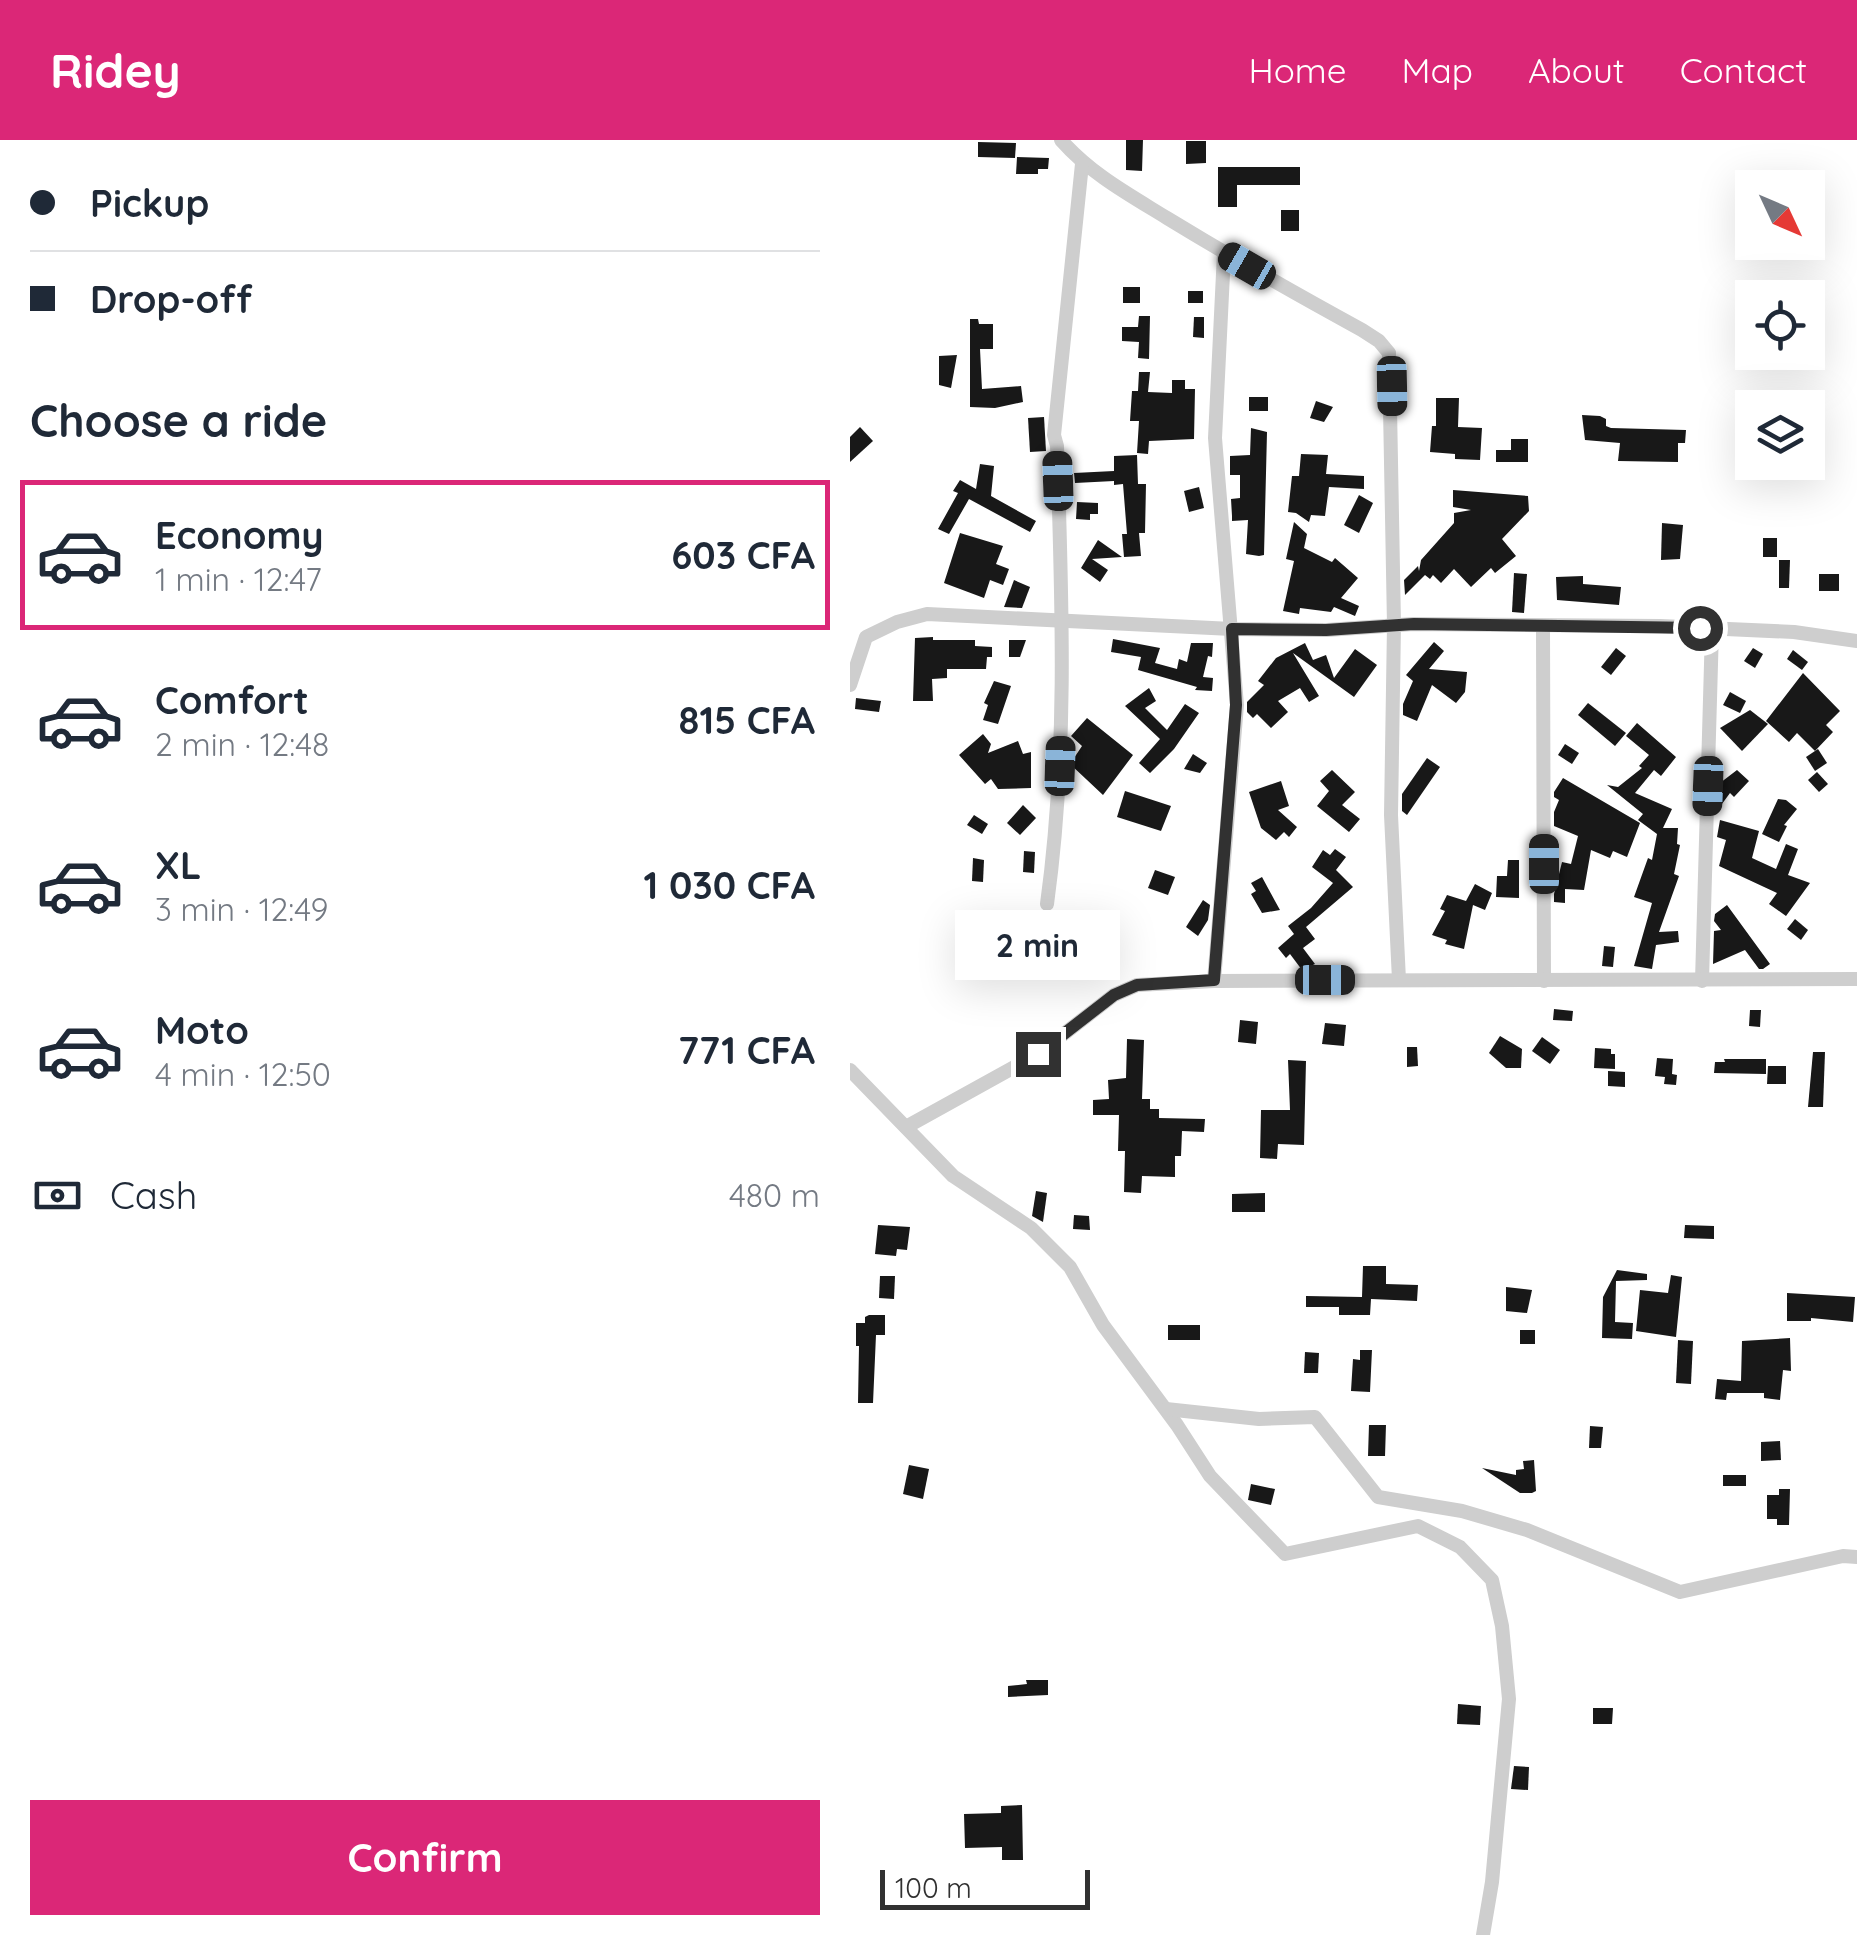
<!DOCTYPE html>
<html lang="en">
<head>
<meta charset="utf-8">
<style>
	:root { --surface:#fff; --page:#f2f2f3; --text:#1f2937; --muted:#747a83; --line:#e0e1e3; --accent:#db2777 }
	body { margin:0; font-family:Quicksand,sans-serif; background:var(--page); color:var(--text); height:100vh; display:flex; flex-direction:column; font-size:38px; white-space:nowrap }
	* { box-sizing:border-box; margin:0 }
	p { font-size:32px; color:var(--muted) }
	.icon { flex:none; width:55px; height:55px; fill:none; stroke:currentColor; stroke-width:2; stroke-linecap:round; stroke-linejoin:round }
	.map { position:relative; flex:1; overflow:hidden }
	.drawer { display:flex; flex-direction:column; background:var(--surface); width:850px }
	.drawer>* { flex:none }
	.hud { display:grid; align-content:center; height:220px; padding:0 30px; background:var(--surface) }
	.needle { width:65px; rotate:134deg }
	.fabs { position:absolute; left:885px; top:30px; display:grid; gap:20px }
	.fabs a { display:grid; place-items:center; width:90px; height:90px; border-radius:0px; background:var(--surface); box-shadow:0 10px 40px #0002; font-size:50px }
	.scale { position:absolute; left:30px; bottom:25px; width:210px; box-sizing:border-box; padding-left:10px; border:5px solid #313131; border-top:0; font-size:28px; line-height:35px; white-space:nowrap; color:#313131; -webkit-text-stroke:8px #fff; paint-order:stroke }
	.end { position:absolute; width:45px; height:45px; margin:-22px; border:12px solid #313131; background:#fff; box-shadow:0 0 0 5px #fff }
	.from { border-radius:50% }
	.bubble { position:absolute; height:70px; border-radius:0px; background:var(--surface); box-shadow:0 10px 40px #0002; font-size:32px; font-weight:700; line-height:70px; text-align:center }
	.car { position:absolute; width:30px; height:60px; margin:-30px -15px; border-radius:12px; box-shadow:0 0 8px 2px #0007; background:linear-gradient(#222 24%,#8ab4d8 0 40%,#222 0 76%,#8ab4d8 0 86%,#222 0) }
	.hud b { display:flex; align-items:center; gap:35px; height:95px; font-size:38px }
	.hud b+b { border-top:2px solid var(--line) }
	.hud i { width:25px; height:25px; background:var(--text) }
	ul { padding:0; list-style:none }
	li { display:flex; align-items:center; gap:30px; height:150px; margin:0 20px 15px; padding:0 10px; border:5px solid transparent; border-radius:0px }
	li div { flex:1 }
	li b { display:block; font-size:38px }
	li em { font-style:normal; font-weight:700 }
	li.current { border-color:var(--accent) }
	li>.icon { width:90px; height:90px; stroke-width:1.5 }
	h2 { padding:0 30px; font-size:45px; line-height:120px }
	.pay { display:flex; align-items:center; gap:25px; height:110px; padding:0 30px; font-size:38px }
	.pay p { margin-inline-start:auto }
	.cta { display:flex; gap:20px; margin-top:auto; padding:20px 30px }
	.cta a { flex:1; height:115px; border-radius:0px; background:var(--accent); color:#fff; font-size:40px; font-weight:700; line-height:115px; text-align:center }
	header { display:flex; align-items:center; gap:60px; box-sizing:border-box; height:140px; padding:0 50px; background:var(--accent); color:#fff }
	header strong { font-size:48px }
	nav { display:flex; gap:55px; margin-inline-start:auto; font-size:35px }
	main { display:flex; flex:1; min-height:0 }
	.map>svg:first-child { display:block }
	.building { fill:#181818 }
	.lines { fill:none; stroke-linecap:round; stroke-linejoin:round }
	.minor { stroke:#cecece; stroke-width:14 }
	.route { stroke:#313131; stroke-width:12 }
</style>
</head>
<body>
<header>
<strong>Ridey</strong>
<nav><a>Home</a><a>Map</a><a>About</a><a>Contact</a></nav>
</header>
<main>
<section class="drawer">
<div class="hud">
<b><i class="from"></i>Pickup</b>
<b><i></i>Drop-off</b>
</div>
<h2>Choose a ride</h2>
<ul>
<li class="current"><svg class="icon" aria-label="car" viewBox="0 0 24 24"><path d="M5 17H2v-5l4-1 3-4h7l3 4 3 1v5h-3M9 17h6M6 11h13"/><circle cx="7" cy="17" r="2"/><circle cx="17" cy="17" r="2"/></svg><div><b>Economy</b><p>1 min · 12:47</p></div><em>603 CFA</em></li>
<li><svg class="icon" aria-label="car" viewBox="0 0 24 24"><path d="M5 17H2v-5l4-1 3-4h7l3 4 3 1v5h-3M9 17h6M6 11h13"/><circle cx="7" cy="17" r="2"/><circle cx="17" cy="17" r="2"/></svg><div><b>Comfort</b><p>2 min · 12:48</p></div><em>815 CFA</em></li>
<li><svg class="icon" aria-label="car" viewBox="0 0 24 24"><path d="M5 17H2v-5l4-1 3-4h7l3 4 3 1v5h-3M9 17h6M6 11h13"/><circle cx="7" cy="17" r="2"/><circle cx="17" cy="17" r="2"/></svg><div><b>XL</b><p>3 min · 12:49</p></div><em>1 030 CFA</em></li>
<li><svg class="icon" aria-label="car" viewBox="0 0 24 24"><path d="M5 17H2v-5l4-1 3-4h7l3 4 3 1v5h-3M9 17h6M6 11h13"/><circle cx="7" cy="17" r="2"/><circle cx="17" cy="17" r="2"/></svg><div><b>Moto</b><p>4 min · 12:50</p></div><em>771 CFA</em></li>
</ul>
<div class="pay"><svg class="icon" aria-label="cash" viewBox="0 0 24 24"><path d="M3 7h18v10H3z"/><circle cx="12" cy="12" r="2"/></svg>Cash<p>480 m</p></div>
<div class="cta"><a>Confirm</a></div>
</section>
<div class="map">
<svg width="1007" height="1795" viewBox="0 0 1007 1795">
	<rect width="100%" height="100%" fill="#fff"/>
	<g class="building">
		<polygon points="276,0 293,0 292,31 276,30"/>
		<polygon points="336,1 356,1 356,23 336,24"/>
		<polygon points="128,2 166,3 165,18 128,17"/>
		<polygon points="167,17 199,18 198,29 188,29 188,34 166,34"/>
		<polygon points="368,27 450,27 450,45 387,45 387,67 368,67"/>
		<rect x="431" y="70" width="18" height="21"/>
		<rect x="273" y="147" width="17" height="16"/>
		<rect x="338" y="151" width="15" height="12"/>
		<polygon points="289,176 300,176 299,219 288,218 289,202 272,201 272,187 288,187"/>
		<polygon points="344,177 354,177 354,198 343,197"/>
		<polygon points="120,179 128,179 129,184 143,184 143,209 130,209 132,249 171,246 173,262 145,268 120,267"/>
		<polygon points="107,215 101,248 89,245 89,216"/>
		<polygon points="289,232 300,232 298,252 322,253 322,240 335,240 335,249 345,249 344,299 299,301 298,314 287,313 289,281 280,281 282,251 288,251"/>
		<rect x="399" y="257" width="19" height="14"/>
		<polygon points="586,258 609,258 608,287 632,288 630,320 605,319 605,314 580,312 582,286 586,286"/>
		<polygon points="466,261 483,267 474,282 460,278"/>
		<polygon points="732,275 750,276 756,279 756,286 761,288 836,290 835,303 828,303 828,322 768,321 770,303 735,300"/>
		<polygon points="194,277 196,311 180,312 178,278"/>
		<polygon points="10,287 23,301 0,322 0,297"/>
		<polygon points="401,288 417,292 414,415 409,416 396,414 398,380 382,381 382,376 381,359 390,358 390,335 380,335 380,316 400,315"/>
		<polygon points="661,299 678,299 678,322 646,322 646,310 661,310"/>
		<polygon points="451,314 478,315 476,334 514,336 514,349 479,347 475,376 461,375 459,382 446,373 438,372 442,336 449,336"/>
		<polygon points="287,315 288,344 296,344 295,393 289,393 291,416 274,417 272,394 277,394 273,344 264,345 264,341 225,343 224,333 264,331 264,316"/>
		<polygon points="130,324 144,326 141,356 186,381 180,392 119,359 99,394 88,389 108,353 103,351 110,340 126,349"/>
		<polygon points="349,347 354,368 339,372 334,351"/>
		<polygon points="603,350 678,356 679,371 652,399 666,416 645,433 641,428 621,447 604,429 591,443 583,435 580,439 575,435 555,455 554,440 568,426 569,431 571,420 604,383 604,373 621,370 603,367"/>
		<polygon points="509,355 523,363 509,393 494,385"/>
		<polygon points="227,362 248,363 248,374 240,374 240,380 226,379"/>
		<polygon points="444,382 457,394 454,408 482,422 485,418 508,438 491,458 509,466 505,476 484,467 481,472 450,468 449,474 433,471 444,421 436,419"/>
		<polygon points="812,383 833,385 830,419 811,420"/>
		<polygon points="110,393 153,406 146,424 159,429 153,445 140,440 134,458 94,443"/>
		<rect x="913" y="398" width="14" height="19"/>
		<polygon points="248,400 272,417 242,419 258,430 250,442 231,428"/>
		<polygon points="929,420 940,420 939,448 929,448"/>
		<polygon points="664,433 677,434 674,473 662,472"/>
		<rect x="969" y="434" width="20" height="17"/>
		<polygon points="733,436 733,444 771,447 769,465 707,460 706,437"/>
		<polygon points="164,440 180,447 172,468 154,467"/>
		<polygon points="83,497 83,500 125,500 125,506 142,507 142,517 137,517 136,529 97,529 97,538 82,539 83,561 63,561 65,498"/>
		<polygon points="263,499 310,508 305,523 327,529 329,519 337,522 341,503 363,503 362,517 358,516 353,537 363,538 362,551 345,550 347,547 288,530 291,517 261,512"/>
		<polygon points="159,500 176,500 170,517 159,517"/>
		<polygon points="584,502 594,511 579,529 617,532 615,552 606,563 582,545 567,581 553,575 553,564 563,541 556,535"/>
		<polygon points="455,503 463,520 476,515 484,538 505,509 527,525 504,557 443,513 469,556 459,562 450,548 428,561 438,572 421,588 407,574 403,578 397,572 397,562 414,545 408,541 426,518"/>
		<polygon points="766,508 776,516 761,535 751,527"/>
		<polygon points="903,508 913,514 905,528 894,521"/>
		<polygon points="943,510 958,522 952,530 937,519"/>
		<polygon points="953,533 990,571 976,585 983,592 965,611 947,593 939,602 916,581"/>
		<polygon points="144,541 161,546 148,584 133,580 138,565 134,563"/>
		<polygon points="299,548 306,561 295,568 317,590 335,564 349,573 324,609 300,633 289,623 310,599 275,566"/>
		<polygon points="880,552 896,561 890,573 873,565"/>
		<polygon points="6,558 31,561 29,572 5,569"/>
		<polygon points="738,563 776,593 765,606 728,575"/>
		<polygon points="900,570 918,584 892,611 870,588"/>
		<polygon points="237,578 283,615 253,655 220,624 232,606 221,596"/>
		<polygon points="787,583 826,617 811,636 804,630 785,653 822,669 813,688 828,688 827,704 830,705 824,734 829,736 809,792 828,791 829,802 806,805 802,829 784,826 802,763 784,757 798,718 802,720 807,694 788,680 793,674 757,645 768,647 792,628 789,626 799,615 776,596"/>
		<polygon points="133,594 141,604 138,613 168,601 173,614 181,612 181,648 148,649 141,639 135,644 109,615"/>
		<polygon points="715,604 729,613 722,624 708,615"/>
		<polygon points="968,609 977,623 965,631 956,617"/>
		<polygon points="343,614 357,623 350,633 334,629"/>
		<polygon points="577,618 590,627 557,675 552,671 552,654"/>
		<polygon points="482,630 505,652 492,665 510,679 499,692 467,666 479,651 470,641"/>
		<polygon points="887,630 899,641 884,657 880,653 869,668 868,652 873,645 870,643"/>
		<polygon points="967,632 978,644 969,652 958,640"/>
		<polygon points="713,638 790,683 777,717 763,711 760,718 741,710 734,750 715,749 715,763 704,762 704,754 712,722 721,724 728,696 704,686 704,672 709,660 704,657 704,652"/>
		<polygon points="431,641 439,666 428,670 447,687 439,697 434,692 426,700 411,688 399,652"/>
		<polygon points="275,651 321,666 311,691 267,677"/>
		<polygon points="928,659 936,660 947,669 934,685 937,686 929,702 912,694"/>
		<polygon points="173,665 186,678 170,695 157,683"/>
		<polygon points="124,675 138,684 132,694 117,685"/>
		<polygon points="870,680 909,691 902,718 926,729 936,704 948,709 938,735 960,743 936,776 919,764 927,753 869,726 876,700 867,697"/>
		<polygon points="485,709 496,717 486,730 503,747 456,787 465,799 453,808 465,824 452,830 440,814 436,818 428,808 444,794 438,786 461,768 483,743 462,727 473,710 480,715"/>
		<polygon points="174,711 185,712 184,733 173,732"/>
		<polygon points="123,718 134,720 133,742 122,741"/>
		<polygon points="658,720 669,720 669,758 646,757 647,736 657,736"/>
		<polygon points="305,730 325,737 318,755 298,748"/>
		<polygon points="412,737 425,761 430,770 412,773 401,754 406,751 401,743"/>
		<polygon points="625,744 642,753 635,770 623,765 614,809 595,804 597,800 582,795 595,771 590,769 597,755 616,761"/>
		<polygon points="353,760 360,765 358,780 348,796 336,787"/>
		<polygon points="877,765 920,824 913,829 909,829 895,810 863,824 864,791 871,790 864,781 865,774"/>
		<polygon points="945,779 958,790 951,800 937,789"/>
		<polygon points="754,806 765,807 763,827 752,826"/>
		<polygon points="704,869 723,871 722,881 703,880"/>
		<polygon points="900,870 911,870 910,887 899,886"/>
		<polygon points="390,880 408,882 406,904 388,902"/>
		<polygon points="475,883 496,885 494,906 472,904"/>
		<polygon points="650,896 672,909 671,928 656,928 639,913"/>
		<polygon points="692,897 710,910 700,924 682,911"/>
		<polygon points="277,899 294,900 292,959 300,959 300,969 309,969 309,978 355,979 354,992 332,991 331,1016 325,1016 325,1037 292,1036 291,1053 274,1052 275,1011 268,1011 269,975 243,975 243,960 259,959 258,940 276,938"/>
		<polygon points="557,907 567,907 568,926 557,927"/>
		<polygon points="745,908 761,909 761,914 765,914 765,929 744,928"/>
		<polygon points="963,912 975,912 973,967 958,967"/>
		<polygon points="807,918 823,919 822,934 827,935 826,945 814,944 815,937 805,936"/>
		<polygon points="874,919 916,919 916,934 864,933 865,922 875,922"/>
		<polygon points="438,920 456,921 454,1005 428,1004 427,1019 410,1018 411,970 440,970"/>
		<polygon points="918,926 936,926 936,944 917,944"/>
		<polygon points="758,931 775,932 775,947 758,946"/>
		<polygon points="186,1051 197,1053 193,1082 182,1076"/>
		<polygon points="415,1053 415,1072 382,1072 382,1054"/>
		<polygon points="224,1075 239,1076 240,1090 223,1089"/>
		<polygon points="28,1085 60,1087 57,1110 47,1109 46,1116 25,1114"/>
		<polygon points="835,1085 864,1086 864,1099 834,1098"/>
		<polygon points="513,1126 536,1126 536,1144 568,1145 567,1161 521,1159 520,1175 489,1175 489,1167 456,1167 456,1156 512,1157"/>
		<polygon points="767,1130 797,1134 797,1140 766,1141 765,1182 783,1183 782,1199 752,1198 753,1157"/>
		<polygon points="821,1135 832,1137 826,1197 786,1191 790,1150 818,1153"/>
		<polygon points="30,1136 45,1136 44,1159 29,1158"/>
		<polygon points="656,1147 682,1150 677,1173 656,1171"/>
		<polygon points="937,1153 1005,1157 1003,1182 961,1178 961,1181 937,1181"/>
		<polygon points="19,1175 35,1175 35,1195 26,1195 23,1263 8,1263 9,1206 6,1206 6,1183 15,1183 15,1177"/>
		<rect x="318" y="1185" width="32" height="15"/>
		<rect x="670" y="1190" width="15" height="14"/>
		<polygon points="940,1198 941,1231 933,1230 930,1260 914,1258 914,1253 877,1253 876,1260 865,1259 867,1239 891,1241 892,1201"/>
		<polygon points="828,1200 843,1201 841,1244 826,1243"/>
		<polygon points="510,1210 522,1210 520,1252 501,1251 503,1219 510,1220"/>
		<polygon points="455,1212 469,1213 468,1233 454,1233"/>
		<polygon points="519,1285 536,1285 535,1316 518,1316"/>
		<polygon points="740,1286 753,1287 751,1308 739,1308"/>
		<polygon points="930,1301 931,1320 911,1321 911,1302"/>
		<polygon points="684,1320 686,1351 682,1353 670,1353 632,1328 666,1335 666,1330 674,1329 673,1321"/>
		<polygon points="59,1325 79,1329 73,1359 53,1354"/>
		<rect x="873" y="1335" width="23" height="11"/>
		<polygon points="401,1344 425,1349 421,1365 398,1360"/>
		<polygon points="929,1349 940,1349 939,1385 927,1385 927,1379 917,1379 917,1355 929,1355"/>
		<polygon points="176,1540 198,1540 198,1555 158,1557 158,1546 177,1544"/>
		<polygon points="608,1564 631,1566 630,1585 607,1584"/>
		<polygon points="743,1568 763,1568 762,1584 743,1584"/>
		<polygon points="664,1626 679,1627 678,1650 661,1649"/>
		<polygon points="172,1665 173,1720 152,1720 152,1707 115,1708 114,1674 151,1673 151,1666"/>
	</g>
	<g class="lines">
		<g class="minor">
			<path d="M211,0C241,34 278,54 317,78C381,117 446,154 512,190L529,201L539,213L544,485L541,675L549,840"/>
			<polyline points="693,487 694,841"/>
			<polyline points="0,545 16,497 47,482 77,474 382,489 477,490 563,484 810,486 944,492 1007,501"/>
			<path d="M197,764C218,612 212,459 207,306L204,295L232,24"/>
			<polyline points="364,841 387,565 365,298 374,113"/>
			<polyline points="852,841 862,489"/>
			<polyline points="0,930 103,1036 181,1088 220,1127 253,1185 327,1285 360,1336 435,1414 568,1386 610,1407 642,1440 652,1486 659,1559 642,1742 633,1795"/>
			<polyline points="56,987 188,914 264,855 287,845 364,841 1007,839"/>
			<polyline points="316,1269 409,1279 465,1277 528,1357 612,1371 677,1390 830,1452 993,1416 1007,1417"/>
		</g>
	</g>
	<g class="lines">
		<polyline class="route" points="188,914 264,855 287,845 364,840 386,565 382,489 476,490 564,484 850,488"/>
	</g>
</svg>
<div class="fabs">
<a><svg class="needle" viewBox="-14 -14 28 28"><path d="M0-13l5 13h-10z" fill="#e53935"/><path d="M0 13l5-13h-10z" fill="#747a83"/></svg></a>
<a><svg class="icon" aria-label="locate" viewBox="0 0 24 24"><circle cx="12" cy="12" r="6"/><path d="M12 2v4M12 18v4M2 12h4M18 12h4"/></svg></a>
<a><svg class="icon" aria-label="layers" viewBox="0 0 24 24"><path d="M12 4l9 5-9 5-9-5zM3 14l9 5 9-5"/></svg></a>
</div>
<div class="scale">100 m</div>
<i class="end from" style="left:850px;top:488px"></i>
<i class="end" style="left:188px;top:914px"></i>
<div class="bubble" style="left:105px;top:770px;width:165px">2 min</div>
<i class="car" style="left:397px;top:126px;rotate:300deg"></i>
<i class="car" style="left:542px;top:246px;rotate:179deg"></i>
<i class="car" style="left:208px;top:341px;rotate:358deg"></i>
<i class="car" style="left:210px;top:626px;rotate:2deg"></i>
<i class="car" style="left:858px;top:646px;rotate:182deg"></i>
<i class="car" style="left:694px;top:724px;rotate:0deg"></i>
<i class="car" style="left:475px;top:840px;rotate:90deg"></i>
</div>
</main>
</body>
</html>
